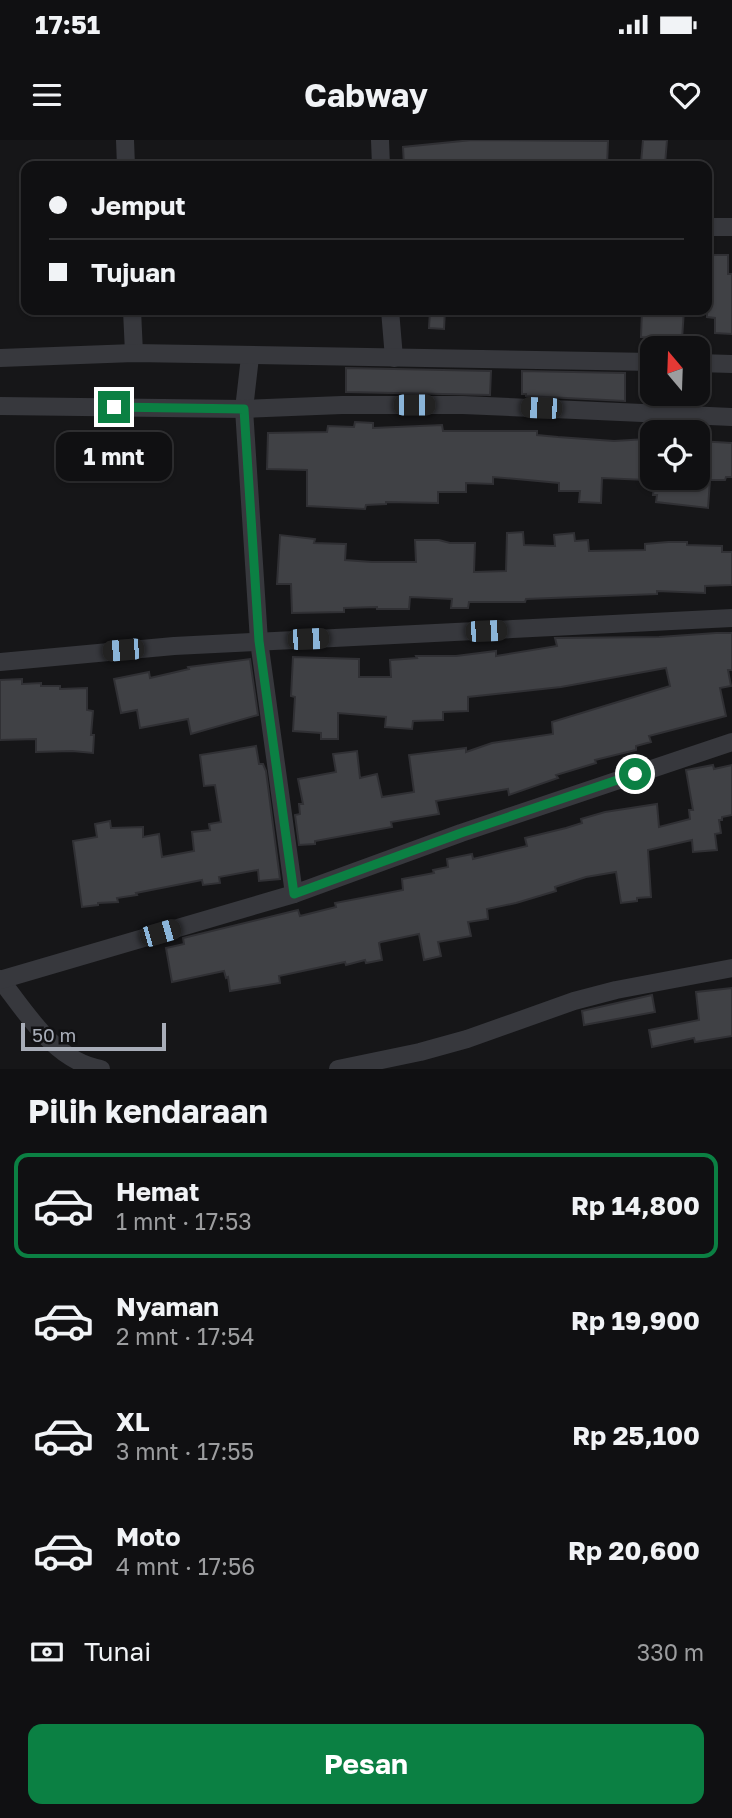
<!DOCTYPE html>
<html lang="id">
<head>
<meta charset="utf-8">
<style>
	:root { --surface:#101012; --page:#1e1e20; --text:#f1f3f6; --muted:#9c9d9f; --line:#303032; --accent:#0b8043 }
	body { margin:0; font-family:"Golos Text",sans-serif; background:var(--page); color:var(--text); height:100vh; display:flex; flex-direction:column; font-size:26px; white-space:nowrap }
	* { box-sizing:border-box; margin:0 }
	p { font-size:23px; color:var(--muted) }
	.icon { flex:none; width:38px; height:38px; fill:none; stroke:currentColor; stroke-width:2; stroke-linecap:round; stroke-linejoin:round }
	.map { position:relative; height:929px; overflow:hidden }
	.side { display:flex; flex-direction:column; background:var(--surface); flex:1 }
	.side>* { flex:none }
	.guide { position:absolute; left:21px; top:21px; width:691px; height:154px; border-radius:14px; box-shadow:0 2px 5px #0004,0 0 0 2px var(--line); display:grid; align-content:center; height:154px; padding:0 28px; background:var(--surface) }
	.needle { width:46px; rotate:341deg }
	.tools { position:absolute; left:640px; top:196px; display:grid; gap:14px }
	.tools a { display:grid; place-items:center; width:70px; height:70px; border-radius:14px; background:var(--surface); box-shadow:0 2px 5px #0004,0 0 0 2px var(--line); font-size:35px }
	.scale { position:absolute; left:21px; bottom:18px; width:145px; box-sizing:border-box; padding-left:7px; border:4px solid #a8adb8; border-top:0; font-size:19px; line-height:24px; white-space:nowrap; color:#a8adb8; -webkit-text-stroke:5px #111113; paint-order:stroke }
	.end { position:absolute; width:32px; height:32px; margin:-16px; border:9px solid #0b8043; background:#fff; box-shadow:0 0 0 4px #fff }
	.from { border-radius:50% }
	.bubble { position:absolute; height:49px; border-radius:14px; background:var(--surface); box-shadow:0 2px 5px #0004,0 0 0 2px var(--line); font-size:23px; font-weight:700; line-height:49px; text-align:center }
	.car { position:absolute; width:21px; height:42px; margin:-21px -10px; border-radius:9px; box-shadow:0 0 5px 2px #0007; background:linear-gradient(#222 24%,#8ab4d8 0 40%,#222 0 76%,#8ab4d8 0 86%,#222 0) }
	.guide b { display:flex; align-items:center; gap:24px; height:66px; font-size:26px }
	.guide b+b { border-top:2px solid var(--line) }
	.guide i { width:18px; height:18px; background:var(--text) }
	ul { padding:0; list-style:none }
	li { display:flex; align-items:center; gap:21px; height:105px; margin:0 14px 10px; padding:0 14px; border:4px solid transparent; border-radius:14px }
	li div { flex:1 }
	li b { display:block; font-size:26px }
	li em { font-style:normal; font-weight:700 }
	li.on { border-color:var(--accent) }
	li>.icon { width:63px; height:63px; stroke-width:1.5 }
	h2 { padding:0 28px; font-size:32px; line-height:84px }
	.pay { display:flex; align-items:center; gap:18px; height:77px; padding:0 28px; font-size:26px }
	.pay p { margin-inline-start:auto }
	.cta { display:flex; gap:14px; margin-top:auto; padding:14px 28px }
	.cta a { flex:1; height:80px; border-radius:14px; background:var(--accent); color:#fff; font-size:28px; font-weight:700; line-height:80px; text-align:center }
	.status { display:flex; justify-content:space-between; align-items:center; height:49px; padding:0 35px; background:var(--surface); direction:ltr }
	.status svg { height:19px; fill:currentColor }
	header { display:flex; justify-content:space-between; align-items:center; height:91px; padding:0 28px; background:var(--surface); font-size:32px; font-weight:700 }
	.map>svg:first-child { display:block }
	.building { fill:#404145; stroke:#303034; stroke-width:2 }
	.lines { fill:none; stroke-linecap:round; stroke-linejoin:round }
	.street { stroke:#37383d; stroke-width:18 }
	.route { stroke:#0b8043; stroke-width:9 }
</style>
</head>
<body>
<div class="status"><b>17:51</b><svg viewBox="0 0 49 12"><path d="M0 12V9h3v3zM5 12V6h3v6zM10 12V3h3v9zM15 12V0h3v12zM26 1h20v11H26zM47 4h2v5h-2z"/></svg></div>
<header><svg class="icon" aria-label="menu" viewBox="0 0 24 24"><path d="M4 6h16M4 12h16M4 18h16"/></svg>Cabway<svg class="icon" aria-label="heart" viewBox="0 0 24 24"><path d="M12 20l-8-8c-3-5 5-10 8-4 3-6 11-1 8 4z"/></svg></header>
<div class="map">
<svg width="732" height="929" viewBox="0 0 732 929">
	<rect width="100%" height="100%" fill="#161618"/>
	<g class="building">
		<polygon points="472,0 608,1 607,26 530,24 530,26 404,26 403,7"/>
		<polygon points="643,0 667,0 665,24 641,23"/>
		<polygon points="707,115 728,115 728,134 732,134 732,194 715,193 715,178 707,177"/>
		<polygon points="430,170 445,170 444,189 429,188"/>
		<polygon points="642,170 684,170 682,199 641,197"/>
		<polygon points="346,228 491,231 490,255 346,252"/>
		<polygon points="522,231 625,233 625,261 526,256 526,254 522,254"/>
		<polygon points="355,282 373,283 373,288 442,285 443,291 537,291 537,295 558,297 614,301 646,299 646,340 602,338 601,363 579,362 580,351 559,351 559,343 493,337 493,344 466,343 466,352 438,352 438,363 386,362 386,364 366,365 365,369 307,366 307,330 267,329 268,293 327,292 328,286 354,287"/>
		<polygon points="698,301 732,303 732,337 726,337 725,340 710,340 708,368 656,362 657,355 653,355 655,338 698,338"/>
		<polygon points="523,392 524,405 555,406 554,395 574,393 575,401 588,400 589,411 645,410 645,404 668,402 687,402 687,405 722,406 722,412 732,412 732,445 705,446 705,453 657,451 657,454 526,459 525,462 469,462 468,468 451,468 452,459 410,457 409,469 377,469 377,467 344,468 344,472 292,473 291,444 277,444 280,395 315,399 314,403 346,404 345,420 372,422 416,422 415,400 439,400 450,403 475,403 474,432 506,431 507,393"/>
		<polygon points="716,493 732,493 732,530 728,530 731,546 720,548 726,576 649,596 651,602 636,606 636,610 595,620 596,623 556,635 558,638 509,655 508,649 436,661 439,674 391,682 392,687 315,701 315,704 299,705 295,675 300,674 299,664 303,664 298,639 336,632 333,614 357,611 360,638 377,634 382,657 414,652 409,615 466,608 466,612 492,603 553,594 552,582 670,546 666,528 561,547 468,557 468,571 443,572 443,580 413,581 412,589 385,587 386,577 338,573 338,599 321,599 321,593 293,591 295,557 291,556 293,517 359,519 359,537 391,537 390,520 417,518 416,516 456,516 496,511 496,516 557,506 555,498 659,497"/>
		<polygon points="250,519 258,575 191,594 188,579 140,588 137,570 121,573 114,539 149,532 150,538 189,529 188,527"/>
		<polygon points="22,539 22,544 41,543 41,546 60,546 60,549 87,548 87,570 93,571 91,595 94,595 93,613 72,611 36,612 36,599 0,600 0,540"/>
		<polygon points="256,606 259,624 263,624 266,631 280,739 259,741 258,730 219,737 220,743 203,745 202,740 136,753 137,755 117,758 118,762 98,763 98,765 82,767 73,701 97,697 95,684 110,681 111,688 143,687 143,697 159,694 162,717 194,711 192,692 210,690 209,684 221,682 215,645 204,646 200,615"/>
		<polygon points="713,625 714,629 732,625 732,675 722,677 722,680 719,680 721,693 715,694 717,710 693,712 692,700 648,710 651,757 637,758 637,761 621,763 616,732 586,737 555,747 556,751 516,763 487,769 488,779 468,782 471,796 438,802 441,816 424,820 419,794 381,802 379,803 382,820 366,823 365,820 346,825 345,822 279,836 280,843 230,851 228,837 226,838 224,831 172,842 166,808 184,804 183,798 298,770 300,776 336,767 335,763 403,750 402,739 434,733 433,730 448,727 447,719 472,714 473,719 527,706 525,698 566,688 582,683 581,679 605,672 657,664 659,687 690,679 689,670 693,670 686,630"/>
		<polygon points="732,848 732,896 695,902 694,898 652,907 649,890 699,880 696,852"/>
		<polygon points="652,855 655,872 584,885 582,871"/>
	</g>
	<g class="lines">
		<g class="street">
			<polyline points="125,0 126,26"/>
			<polyline points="380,0 381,26"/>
			<polyline points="707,87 732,87"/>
			<polyline points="132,170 134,213"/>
			<polyline points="390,170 394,218"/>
			<polyline points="250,217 244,269 259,501 294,754 461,693 732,602"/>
			<polyline points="0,218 134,213 653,222"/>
			<polyline points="698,223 732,224"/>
			<polyline points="0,266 244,269 342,265 463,265 732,277"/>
			<polyline points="0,522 174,506 732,478"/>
			<path d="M0,839C27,874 55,921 101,929"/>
			<polyline points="0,840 294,754"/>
			<polyline points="338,929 420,912 467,899 574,861 616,850 732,828"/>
		</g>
	</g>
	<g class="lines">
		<polyline class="route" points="114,267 244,269 259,501 294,754 461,693 635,634"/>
	</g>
</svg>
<div class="tools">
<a><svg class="needle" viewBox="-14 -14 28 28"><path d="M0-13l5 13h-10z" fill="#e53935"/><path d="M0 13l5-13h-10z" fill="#9c9d9f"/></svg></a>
<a><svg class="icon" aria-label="locate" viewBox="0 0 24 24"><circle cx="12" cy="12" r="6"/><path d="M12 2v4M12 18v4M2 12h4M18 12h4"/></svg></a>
</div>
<div class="scale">50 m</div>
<i class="end from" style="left:635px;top:634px"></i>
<i class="end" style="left:114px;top:267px"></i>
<div class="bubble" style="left:56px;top:292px;width:116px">1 mnt</div>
<i class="car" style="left:414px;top:265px;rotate:90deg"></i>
<i class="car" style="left:541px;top:268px;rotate:272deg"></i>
<i class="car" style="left:486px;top:491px;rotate:88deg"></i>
<i class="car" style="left:308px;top:499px;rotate:88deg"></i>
<i class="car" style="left:123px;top:510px;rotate:265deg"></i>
<i class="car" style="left:160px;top:793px;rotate:74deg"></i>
<div class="guide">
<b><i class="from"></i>Jemput</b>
<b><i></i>Tujuan</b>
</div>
</div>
<section class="side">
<h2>Pilih kendaraan</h2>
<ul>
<li class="on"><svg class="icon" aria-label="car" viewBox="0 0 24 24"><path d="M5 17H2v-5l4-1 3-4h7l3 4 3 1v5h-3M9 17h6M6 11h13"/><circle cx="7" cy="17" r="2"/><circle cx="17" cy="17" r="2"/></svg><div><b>Hemat</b><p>1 mnt · 17:53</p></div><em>Rp 14,800</em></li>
<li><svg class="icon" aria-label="car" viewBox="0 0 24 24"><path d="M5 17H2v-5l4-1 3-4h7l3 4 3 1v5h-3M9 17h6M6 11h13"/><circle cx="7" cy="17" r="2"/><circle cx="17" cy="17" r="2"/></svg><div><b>Nyaman</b><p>2 mnt · 17:54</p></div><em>Rp 19,900</em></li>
<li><svg class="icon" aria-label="car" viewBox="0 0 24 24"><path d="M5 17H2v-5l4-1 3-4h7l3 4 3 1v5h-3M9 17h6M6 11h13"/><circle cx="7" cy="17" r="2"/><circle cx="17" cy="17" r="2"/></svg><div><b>XL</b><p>3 mnt · 17:55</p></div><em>Rp 25,100</em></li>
<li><svg class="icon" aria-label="car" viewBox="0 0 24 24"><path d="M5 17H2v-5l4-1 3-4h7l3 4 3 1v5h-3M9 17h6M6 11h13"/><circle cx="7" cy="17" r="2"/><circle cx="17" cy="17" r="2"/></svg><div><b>Moto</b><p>4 mnt · 17:56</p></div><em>Rp 20,600</em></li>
</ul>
<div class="pay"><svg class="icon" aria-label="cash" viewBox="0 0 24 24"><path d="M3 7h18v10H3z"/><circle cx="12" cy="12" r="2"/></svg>Tunai<p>330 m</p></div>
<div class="cta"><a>Pesan</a></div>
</section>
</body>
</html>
